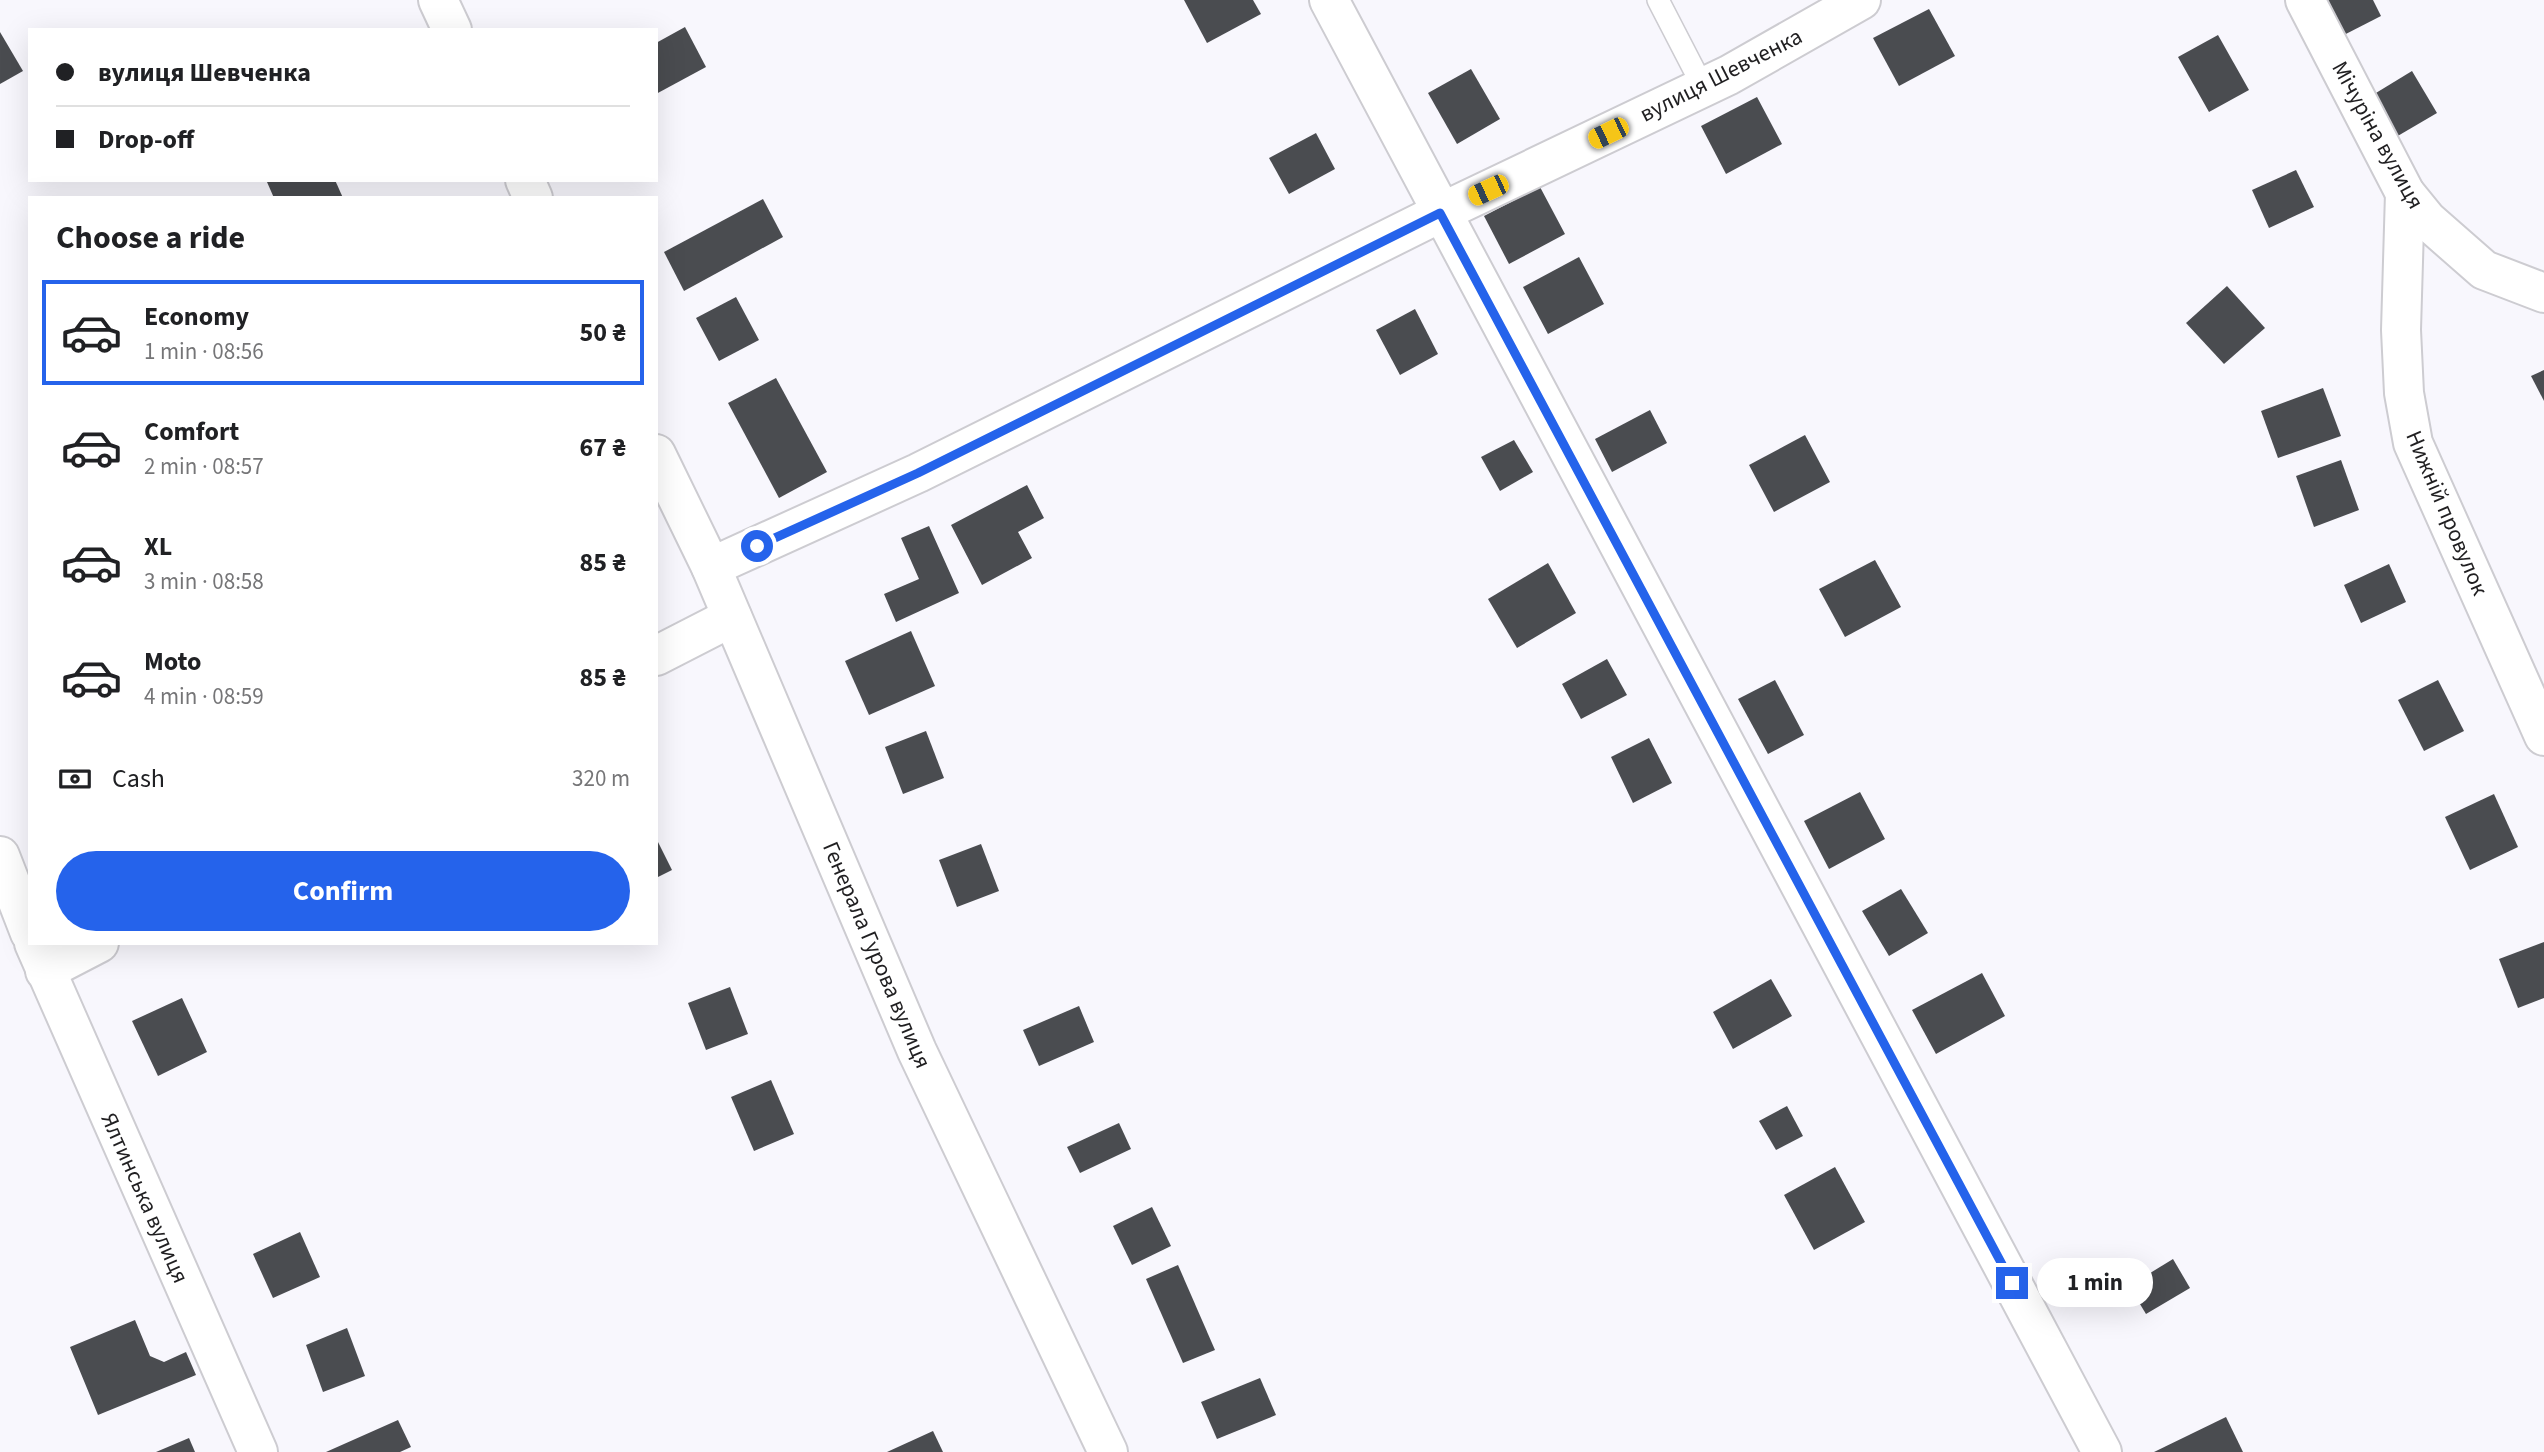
<!DOCTYPE html>
<html lang="en">
<head>
<meta charset="utf-8">
<style>
	:root { --surface:#fff; --page:#f6f6f6; --text:#202124; --muted:#757577; --line:#e0e0e0; --accent:#2563eb }
	body { margin:0; font-family:"Source Sans 3",sans-serif; background:var(--page); color:var(--text); height:100vh; display:flex; flex-direction:column; font-size:26px; white-space:nowrap }
	* { box-sizing:border-box; margin:0 }
	p { font-size:23px; color:var(--muted) }
	.icon { flex:none; width:38px; height:38px; fill:none; stroke:currentColor; stroke-width:2; stroke-linecap:round; stroke-linejoin:round }
	.map { position:relative; flex:1; overflow:hidden }
	.side { position:absolute; left:28px; top:196px; width:630px; height:749px; display:flex; flex-direction:column; background:var(--surface); border-radius:0px; box-shadow:0 7px 28px #0002 }
	.side>* { flex:none }
	.hud { position:absolute; left:28px; top:28px; width:630px; height:154px; border-radius:0px; box-shadow:0 7px 28px #0002; display:grid; align-content:center; height:154px; padding:0 28px; background:var(--surface) }
	.end { position:absolute; width:32px; height:32px; margin:-16px; border:9px solid #2563eb; background:#fff; box-shadow:0 0 0 4px #fff }
	.from { border-radius:50% }
	.bubble { position:absolute; height:49px; border-radius:24px; background:var(--surface); box-shadow:0 7px 28px #0002; font-size:23px; font-weight:700; line-height:49px; text-align:center }
	.car { position:absolute; width:21px; height:42px; margin:-21px -10px; border-radius:9px; box-shadow:0 0 5px 2px #0007; background:linear-gradient(#f5c518 24%,#345 0 40%,#f5c518 0 76%,#345 0 86%,#f5c518 0) }
	.hud b { display:flex; align-items:center; gap:24px; height:66px; font-size:26px }
	.hud b+b { border-top:2px solid var(--line) }
	.hud i { width:18px; height:18px; background:var(--text) }
	ul { padding:0; list-style:none }
	li { display:flex; align-items:center; gap:21px; height:105px; margin:0 14px 10px; padding:0 14px; border:4px solid transparent; border-radius:0px }
	li div { flex:1 }
	li b { display:block; font-size:26px }
	li em { font-style:normal; font-weight:700 }
	li.current { border-color:var(--accent) }
	li>.icon { width:63px; height:63px; stroke-width:1.5 }
	h2 { padding:0 28px; font-size:32px; line-height:84px }
	.pay { display:flex; align-items:center; gap:18px; height:77px; padding:0 28px; font-size:26px }
	.pay p { margin-inline-start:auto }
	.primary-button { display:flex; gap:14px; margin-top:auto; padding:14px 28px }
	.primary-button a { flex:1; height:80px; border-radius:42px; background:var(--accent); color:#fff; font-size:28px; font-weight:700; line-height:80px; text-align:center }
	.map>svg:first-child { display:block }
	.building { fill:#4a4c50 }
	.lines { fill:none; stroke-linecap:round; stroke-linejoin:round }
	.lane-casing { stroke:#cdccd1; stroke-width:24 }
	.street-casing { stroke:#cdccd1; stroke-width:42 }
	.lane { stroke:#fff; stroke-width:21 }
	.street { stroke:#fff; stroke-width:38 }
	.route { stroke:#2563eb; stroke-width:9 }
	.labels { text-anchor:middle; dominant-baseline:central; stroke-width:7; stroke-linejoin:round; paint-order:stroke }
	.street-label { font-size:23px; fill:#201f21; stroke:#fff }
</style>
</head>
<body>
<div class="map">
<svg width="2544" height="1452" viewBox="0 0 2544 1452">
	<rect width="100%" height="100%" fill="#f8f7fd"/>
	<g class="building">
		<polygon points="1184,0 1253,0 1261,14 1207,43"/>
		<polygon points="2319,0 2373,0 2381,16 2338,38"/>
		<polygon points="1929,9 1955,56 1899,86 1873,38"/>
		<polygon points="685,27 706,67 656,94 656,43"/>
		<polygon points="0,32 23,71 0,84"/>
		<polygon points="2218,35 2249,90 2209,112 2178,57"/>
		<polygon points="1471,69 1500,119 1457,144 1428,93"/>
		<polygon points="2412,71 2437,113 2396,137 2371,96"/>
		<polygon points="1757,97 1782,144 1726,174 1701,126"/>
		<polygon points="1316,133 1335,169 1289,194 1269,158"/>
		<polygon points="2296,170 2314,207 2269,228 2252,190"/>
		<polygon points="272,180 335,180 343,198 274,198 267,182"/>
		<polygon points="1540,187 1565,234 1509,264 1484,216"/>
		<polygon points="763,199 783,237 684,291 664,252"/>
		<polygon points="1579,257 1604,304 1548,334 1523,287"/>
		<polygon points="2227,286 2265,328 2224,364 2186,323"/>
		<polygon points="736,297 759,340 719,361 696,318"/>
		<polygon points="1415,309 1438,354 1400,375 1376,330"/>
		<polygon points="2544,370 2544,401 2531,376"/>
		<polygon points="776,378 827,472 779,498 728,403"/>
		<polygon points="2323,388 2341,436 2278,458 2261,411"/>
		<polygon points="1650,410 1667,443 1612,472 1595,439"/>
		<polygon points="1805,435 1830,482 1774,512 1749,465"/>
		<polygon points="1514,440 1533,472 1500,491 1481,457"/>
		<polygon points="2341,460 2359,510 2314,527 2296,476"/>
		<polygon points="1027,485 1044,518 1018,532 1032,558 982,585 951,525"/>
		<polygon points="929,526 959,593 896,622 884,594 919,579 901,538"/>
		<polygon points="1875,560 1901,607 1845,637 1819,589"/>
		<polygon points="1548,563 1576,613 1517,648 1488,599"/>
		<polygon points="2389,564 2406,602 2361,623 2344,585"/>
		<polygon points="911,631 935,686 869,715 845,661"/>
		<polygon points="1607,659 1627,695 1581,719 1562,684"/>
		<polygon points="1775,680 1804,735 1768,754 1738,699"/>
		<polygon points="2438,680 2464,731 2424,751 2398,700"/>
		<polygon points="926,731 944,778 903,794 885,747"/>
		<polygon points="1649,738 1672,783 1633,803 1611,757"/>
		<polygon points="1860,792 1885,839 1829,869 1804,821"/>
		<polygon points="2494,794 2518,847 2470,870 2445,817"/>
		<polygon points="656,838 672,870 656,878"/>
		<polygon points="981,844 999,891 957,907 939,860"/>
		<polygon points="1901,889 1928,933 1889,956 1862,911"/>
		<polygon points="2544,942 2544,998 2518,1008 2499,959"/>
		<polygon points="1982,973 2005,1016 1936,1054 1912,1010"/>
		<polygon points="1771,979 1792,1016 1733,1049 1713,1012"/>
		<polygon points="730,987 748,1034 706,1050 688,1003"/>
		<polygon points="182,998 207,1052 158,1076 132,1021"/>
		<polygon points="1079,1006 1094,1042 1039,1066 1023,1030"/>
		<polygon points="771,1080 794,1134 754,1151 731,1097"/>
		<polygon points="1787,1106 1803,1136 1776,1150 1759,1121"/>
		<polygon points="1119,1123 1131,1149 1080,1173 1067,1147"/>
		<polygon points="1835,1167 1865,1222 1814,1250 1784,1195"/>
		<polygon points="1152,1207 1171,1246 1132,1265 1113,1226"/>
		<polygon points="300,1232 320,1277 273,1298 253,1254"/>
		<polygon points="2173,1259 2190,1288 2146,1314 2129,1286"/>
		<polygon points="1178,1265 1215,1350 1183,1363 1146,1279"/>
		<polygon points="135,1320 150,1356 164,1362 186,1352 196,1375 98,1415 70,1347"/>
		<polygon points="347,1328 365,1376 323,1392 306,1345"/>
		<polygon points="1260,1378 1276,1415 1217,1439 1201,1402"/>
		<polygon points="2226,1417 2243,1452 2154,1452"/>
		<polygon points="398,1420 411,1447 400,1452 326,1452"/>
		<polygon points="933,1431 943,1452 887,1452"/>
		<polygon points="189,1438 195,1452 156,1452"/>
	</g>
	<g class="lines">
		<defs>
			<polyline id="lane" points="1658,0 1703,87"/>
			<g id="street">
				<polyline points="438,0 452,30"/>
				<polyline points="1329,0 2102,1452"/>
				<polyline points="2305,0 2405,193 2427,220 2484,270 2544,293"/>
				<polyline points="525,180 533,198"/>
				<polyline points="2405,193 2401,330 2404,393 2413,443 2544,736"/>
				<polyline points="656,454 711,567 917,1051 1108,1452"/>
				<polyline points="711,567 918,473 1440,213 1729,75 1861,0"/>
				<polyline points="656,656 732,617"/>
				<polyline points="0,856 30,933"/>
				<polyline points="34,943 258,1452"/>
				<polyline points="45,971 99,943"/>
			</g>
		</defs>
		<use href="#lane" class="lane-casing"/>
		<use href="#street" class="street-casing"/>
		<use href="#lane" class="lane"/>
		<use href="#street" class="street"/>
	</g>
	<g class="lines">
		<polyline class="route" points="757,546 918,473 1440,213 2012,1283"/>
	</g>
	<g class="labels">
		<g class="street-label">
			<text transform="translate(1721 75) rotate(-27)">вулиця Шевченка</text>
			<text transform="translate(2378 135) rotate(61)">Мічуріна вулиця</text>
			<text transform="translate(2447 513) rotate(67)">Нижній провулок</text>
			<text transform="translate(877 955) rotate(67)">Генерала Гурова вулиця</text>
			<text transform="translate(145 1198) rotate(66)">Ялтинська вулиця</text>
		</g>
	</g>
</svg>
<i class="end from" style="left:757px;top:546px"></i>
<i class="end" style="left:2012px;top:1283px"></i>
<div class="bubble" style="left:2037px;top:1258px;width:116px">1 min</div>
<i class="car" style="left:1608px;top:133px;rotate:244deg"></i>
<i class="car" style="left:1488px;top:190px;rotate:245deg"></i>
<div class="hud">
<b><i class="from"></i>вулиця Шевченка</b>
<b><i></i>Drop-off</b>
</div>
<section class="side">
<h2>Choose a ride</h2>
<ul>
<li class="current"><svg class="icon" aria-label="car" viewBox="0 0 24 24"><path d="M5 17H2v-5l4-1 3-4h7l3 4 3 1v5h-3M9 17h6M6 11h13"/><circle cx="7" cy="17" r="2"/><circle cx="17" cy="17" r="2"/></svg><div><b>Economy</b><p>1 min · 08:56</p></div><em>50 ₴</em></li>
<li><svg class="icon" aria-label="car" viewBox="0 0 24 24"><path d="M5 17H2v-5l4-1 3-4h7l3 4 3 1v5h-3M9 17h6M6 11h13"/><circle cx="7" cy="17" r="2"/><circle cx="17" cy="17" r="2"/></svg><div><b>Comfort</b><p>2 min · 08:57</p></div><em>67 ₴</em></li>
<li><svg class="icon" aria-label="car" viewBox="0 0 24 24"><path d="M5 17H2v-5l4-1 3-4h7l3 4 3 1v5h-3M9 17h6M6 11h13"/><circle cx="7" cy="17" r="2"/><circle cx="17" cy="17" r="2"/></svg><div><b>XL</b><p>3 min · 08:58</p></div><em>85 ₴</em></li>
<li><svg class="icon" aria-label="car" viewBox="0 0 24 24"><path d="M5 17H2v-5l4-1 3-4h7l3 4 3 1v5h-3M9 17h6M6 11h13"/><circle cx="7" cy="17" r="2"/><circle cx="17" cy="17" r="2"/></svg><div><b>Moto</b><p>4 min · 08:59</p></div><em>85 ₴</em></li>
</ul>
<div class="pay"><svg class="icon" aria-label="cash" viewBox="0 0 24 24"><path d="M3 7h18v10H3z"/><circle cx="12" cy="12" r="2"/></svg>Cash<p>320 m</p></div>
<div class="primary-button"><a>Confirm</a></div>
</section>
</div>
</body>
</html>
